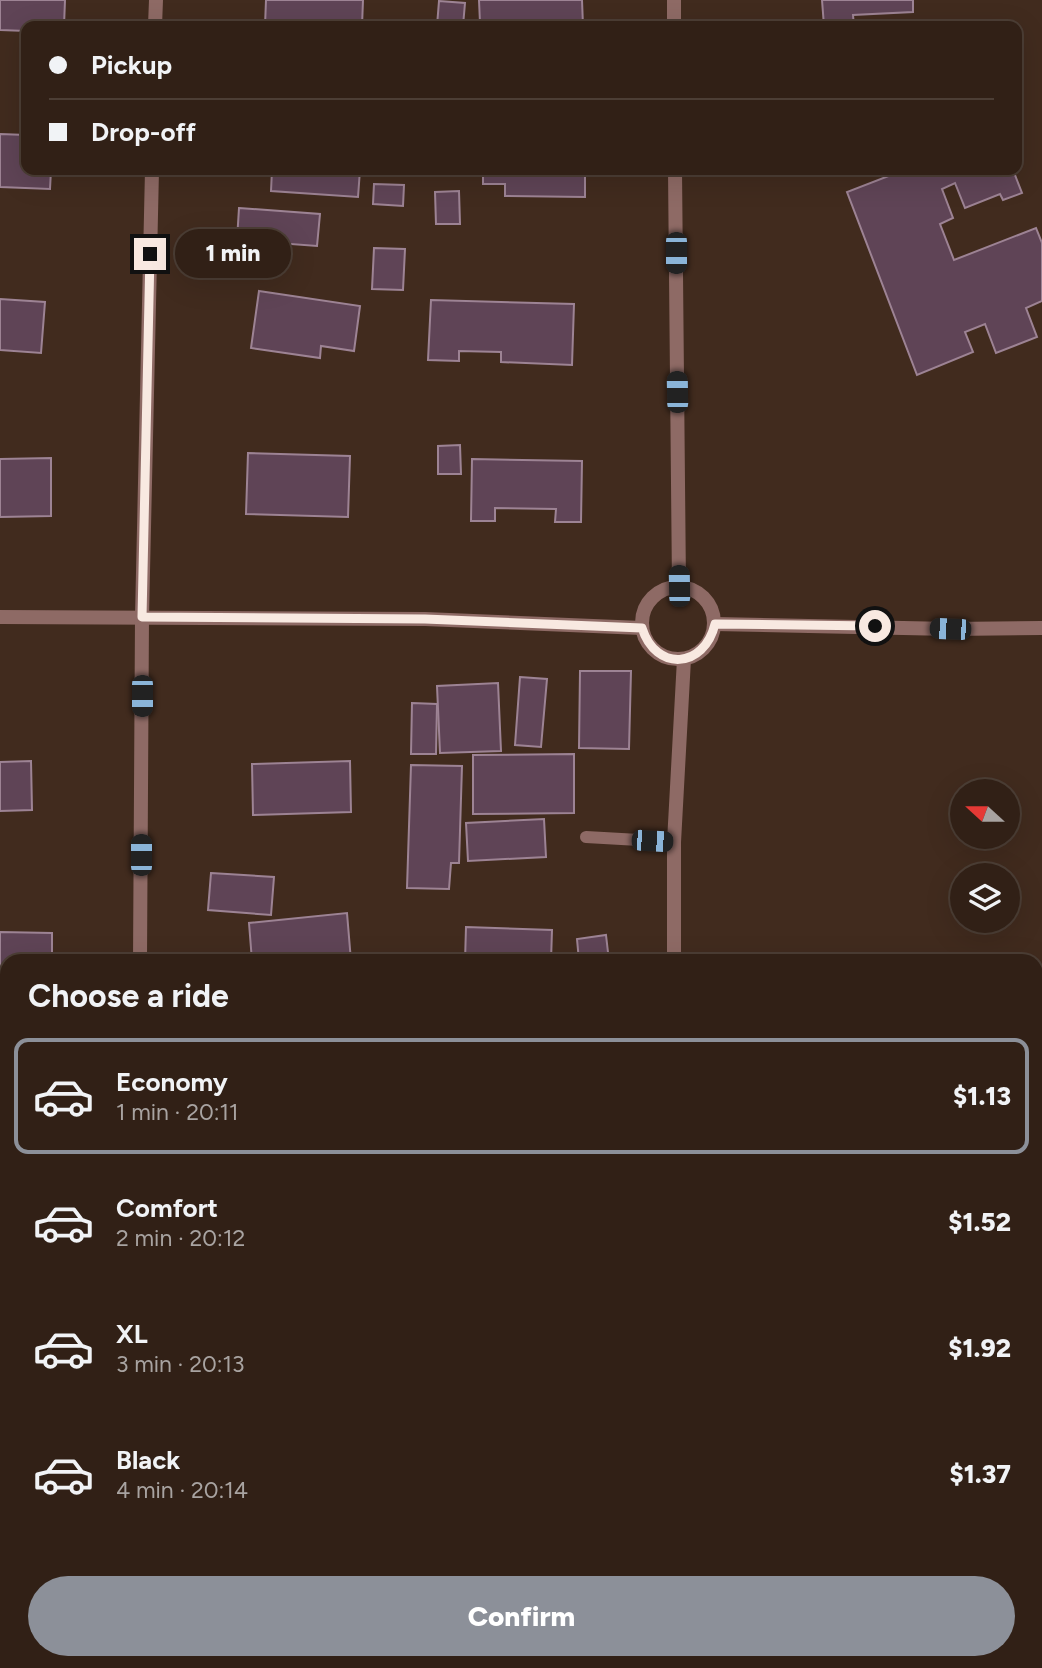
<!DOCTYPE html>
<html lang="en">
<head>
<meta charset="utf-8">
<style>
	:root { --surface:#312016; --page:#39281f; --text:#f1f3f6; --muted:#a8a3a1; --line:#4c3e35; --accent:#8c9099 }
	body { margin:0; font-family:Figtree,sans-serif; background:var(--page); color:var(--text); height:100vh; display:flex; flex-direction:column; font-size:26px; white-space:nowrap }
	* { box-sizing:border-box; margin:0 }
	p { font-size:23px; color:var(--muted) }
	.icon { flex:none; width:38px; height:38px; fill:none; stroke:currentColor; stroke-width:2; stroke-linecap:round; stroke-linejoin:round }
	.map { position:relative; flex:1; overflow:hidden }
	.side { position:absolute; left:0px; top:954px; width:1043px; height:716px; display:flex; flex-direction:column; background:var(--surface); border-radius:21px 21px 0 0; box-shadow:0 7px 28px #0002,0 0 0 2px var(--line) }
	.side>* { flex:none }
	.guide { position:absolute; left:21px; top:21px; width:1001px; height:154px; border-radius:14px; box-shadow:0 7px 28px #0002,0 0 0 2px var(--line); display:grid; align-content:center; height:154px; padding:0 28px; background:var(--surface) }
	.needle { width:46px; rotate:291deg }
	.fabs { position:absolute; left:950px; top:779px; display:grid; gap:14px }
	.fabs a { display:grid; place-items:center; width:70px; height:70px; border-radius:50%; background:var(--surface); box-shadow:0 7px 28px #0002,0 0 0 2px var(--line); font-size:35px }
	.end { position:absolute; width:32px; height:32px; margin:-16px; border:9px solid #f8e9e1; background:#111; box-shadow:0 0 0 4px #111 }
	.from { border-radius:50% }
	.bubble { position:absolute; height:49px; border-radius:24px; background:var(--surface); box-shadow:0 7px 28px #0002,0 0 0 2px var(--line); font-size:23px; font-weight:800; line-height:49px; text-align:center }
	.car { position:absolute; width:21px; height:42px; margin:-21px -10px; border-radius:9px; box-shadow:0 0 5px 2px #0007; background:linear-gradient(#222 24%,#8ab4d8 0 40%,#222 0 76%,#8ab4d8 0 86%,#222 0) }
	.guide b { display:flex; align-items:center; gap:24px; height:66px; font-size:26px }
	.guide b+b { border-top:2px solid var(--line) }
	.guide i { width:18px; height:18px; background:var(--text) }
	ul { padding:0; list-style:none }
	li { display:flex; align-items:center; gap:21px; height:116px; margin:0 14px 10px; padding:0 14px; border:4px solid transparent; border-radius:14px }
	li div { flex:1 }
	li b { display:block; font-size:26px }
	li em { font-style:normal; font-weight:800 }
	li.selected { border-color:var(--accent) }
	li>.icon { width:63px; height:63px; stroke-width:1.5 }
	h2 { padding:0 28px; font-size:32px; line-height:84px }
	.action { display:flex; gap:14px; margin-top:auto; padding:14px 28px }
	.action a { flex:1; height:80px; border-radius:42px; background:var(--accent); color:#fff; font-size:28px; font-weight:800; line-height:80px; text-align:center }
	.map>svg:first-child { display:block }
	.building { fill:#5f4456; stroke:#9d8394; stroke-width:2 }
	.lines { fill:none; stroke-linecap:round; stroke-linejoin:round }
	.service { stroke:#8e6a65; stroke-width:12 }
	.minor { stroke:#8e6a65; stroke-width:14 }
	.route { stroke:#f8e9e1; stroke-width:9 }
</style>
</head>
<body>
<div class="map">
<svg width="1042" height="1668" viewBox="0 0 1042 1668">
	<rect width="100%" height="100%" fill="#412b1e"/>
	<g class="building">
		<polygon points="0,0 65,0 64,26 26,26 26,31 0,30"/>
		<polygon points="266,0 363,0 362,26 265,26"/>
		<polygon points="479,0 582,0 583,26 512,26 512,22 480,23"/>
		<polygon points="822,0 913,0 913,12 853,15 854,26 824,26"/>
		<polygon points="439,1 465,3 463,26 437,26"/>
		<polygon points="0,134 26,135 26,170 51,170 50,189 0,187"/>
		<polygon points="272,170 360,170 358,197 271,191"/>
		<polygon points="483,170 585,170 585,197 505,196 505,184 483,184"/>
		<polygon points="904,170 1013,170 1022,193 1003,200 1000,194 965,208 955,183 942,189 953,218 940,224 954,260 1036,228 1042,243 1042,301 1026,308 1037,337 996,353 985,324 965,332 973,352 917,375 847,192"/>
		<polygon points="374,184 404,185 403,206 373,204"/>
		<polygon points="459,191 460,224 436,224 435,192"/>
		<polygon points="239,208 320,214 317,246 237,240"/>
		<polygon points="374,248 405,249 403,290 372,289"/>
		<polygon points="259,291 360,306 354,351 321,346 320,358 251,348"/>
		<polygon points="0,299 45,302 41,353 0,350"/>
		<polygon points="431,300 574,304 572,365 501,362 501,352 459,351 459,361 428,360"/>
		<polygon points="460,445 461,474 438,474 438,446"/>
		<polygon points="248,453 350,456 348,517 246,514"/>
		<polygon points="51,458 51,516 0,517 0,459"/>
		<polygon points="472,459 582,461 581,522 555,522 556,509 495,508 495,521 471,521"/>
		<polygon points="580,671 631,671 629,749 579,748"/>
		<polygon points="520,677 547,679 541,747 515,745"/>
		<polygon points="498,683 501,751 440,753 437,686"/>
		<polygon points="412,703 437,704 436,754 411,754"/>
		<polygon points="574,754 574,813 473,814 473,755"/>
		<polygon points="31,761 32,810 0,811 0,762"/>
		<polygon points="350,761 351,812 253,815 252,764"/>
		<polygon points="411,765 462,766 459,863 451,863 449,889 407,888"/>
		<polygon points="544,819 546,857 468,861 466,823"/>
		<polygon points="211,873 274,877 271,915 208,910"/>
		<polygon points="347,913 351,961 252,961 249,923"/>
		<polygon points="466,927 552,930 551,961 465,961"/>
		<polygon points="0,932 52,933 52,961 7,961 7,976 0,976"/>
		<polygon points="606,935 609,961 579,961 577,939"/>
		<rect x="0" y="1084" width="7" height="54"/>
		<polygon points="0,1221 7,1221 7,1298 0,1299"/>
		<polygon points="0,1409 7,1409 7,1464 0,1465"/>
		<rect x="0" y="1565" width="7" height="52"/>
	</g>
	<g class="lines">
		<polyline class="service" points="586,837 674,842"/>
		<g class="minor">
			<polyline points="155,26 156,0"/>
			<polyline points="674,26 674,0"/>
			<polyline points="675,170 679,586"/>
			<circle cx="678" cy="623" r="36"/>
			<polyline points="0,617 425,619 642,628"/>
			<polyline points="715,624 950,629 1042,628"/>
			<polyline points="140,961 142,617 152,170"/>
			<polyline points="674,961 674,842 684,659"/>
			<polyline points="146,1662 146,1668"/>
			<polyline points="673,1668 673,1662"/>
		</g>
	</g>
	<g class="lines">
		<path class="route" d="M150,254L142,617L425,619L642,628C656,672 704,669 715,624L875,626"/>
	</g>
</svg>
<div class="fabs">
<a><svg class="needle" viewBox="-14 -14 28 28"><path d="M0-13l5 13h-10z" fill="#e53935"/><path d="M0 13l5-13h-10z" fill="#a8a3a1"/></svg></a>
<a><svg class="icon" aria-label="layers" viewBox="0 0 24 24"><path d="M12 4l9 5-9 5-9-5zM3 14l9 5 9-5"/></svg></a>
</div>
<i class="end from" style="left:875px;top:626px"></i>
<i class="end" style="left:150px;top:254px"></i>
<div class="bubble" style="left:175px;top:229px;width:116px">1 min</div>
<i class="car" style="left:676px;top:253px;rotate:180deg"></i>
<i class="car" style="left:677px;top:392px;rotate:359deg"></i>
<i class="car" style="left:679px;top:586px;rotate:359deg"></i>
<i class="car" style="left:950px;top:629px;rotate:272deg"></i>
<i class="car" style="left:142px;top:696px;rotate:180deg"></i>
<i class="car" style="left:652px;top:841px;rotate:93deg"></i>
<i class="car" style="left:141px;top:855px;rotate:0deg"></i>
<div class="guide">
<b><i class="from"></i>Pickup</b>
<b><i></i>Drop-off</b>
</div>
<section class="side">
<h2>Choose a ride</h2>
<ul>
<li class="selected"><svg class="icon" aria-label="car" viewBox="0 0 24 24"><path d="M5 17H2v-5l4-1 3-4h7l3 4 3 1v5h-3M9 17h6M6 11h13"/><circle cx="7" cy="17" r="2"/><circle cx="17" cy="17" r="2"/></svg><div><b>Economy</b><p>1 min · 20:11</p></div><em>$1.13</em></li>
<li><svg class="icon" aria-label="car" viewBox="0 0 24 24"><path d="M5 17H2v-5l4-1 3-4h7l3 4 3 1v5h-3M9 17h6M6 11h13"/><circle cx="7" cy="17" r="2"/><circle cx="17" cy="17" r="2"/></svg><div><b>Comfort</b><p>2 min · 20:12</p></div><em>$1.52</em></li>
<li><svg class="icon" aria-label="car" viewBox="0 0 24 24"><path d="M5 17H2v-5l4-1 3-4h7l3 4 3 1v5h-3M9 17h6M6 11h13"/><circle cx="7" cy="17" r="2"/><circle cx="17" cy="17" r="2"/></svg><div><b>XL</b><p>3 min · 20:13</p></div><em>$1.92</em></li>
<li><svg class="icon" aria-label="car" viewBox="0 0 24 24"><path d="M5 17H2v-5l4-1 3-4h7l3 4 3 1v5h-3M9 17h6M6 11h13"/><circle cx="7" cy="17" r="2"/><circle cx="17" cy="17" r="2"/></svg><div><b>Black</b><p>4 min · 20:14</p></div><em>$1.37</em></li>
</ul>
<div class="action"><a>Confirm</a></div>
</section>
</div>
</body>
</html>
